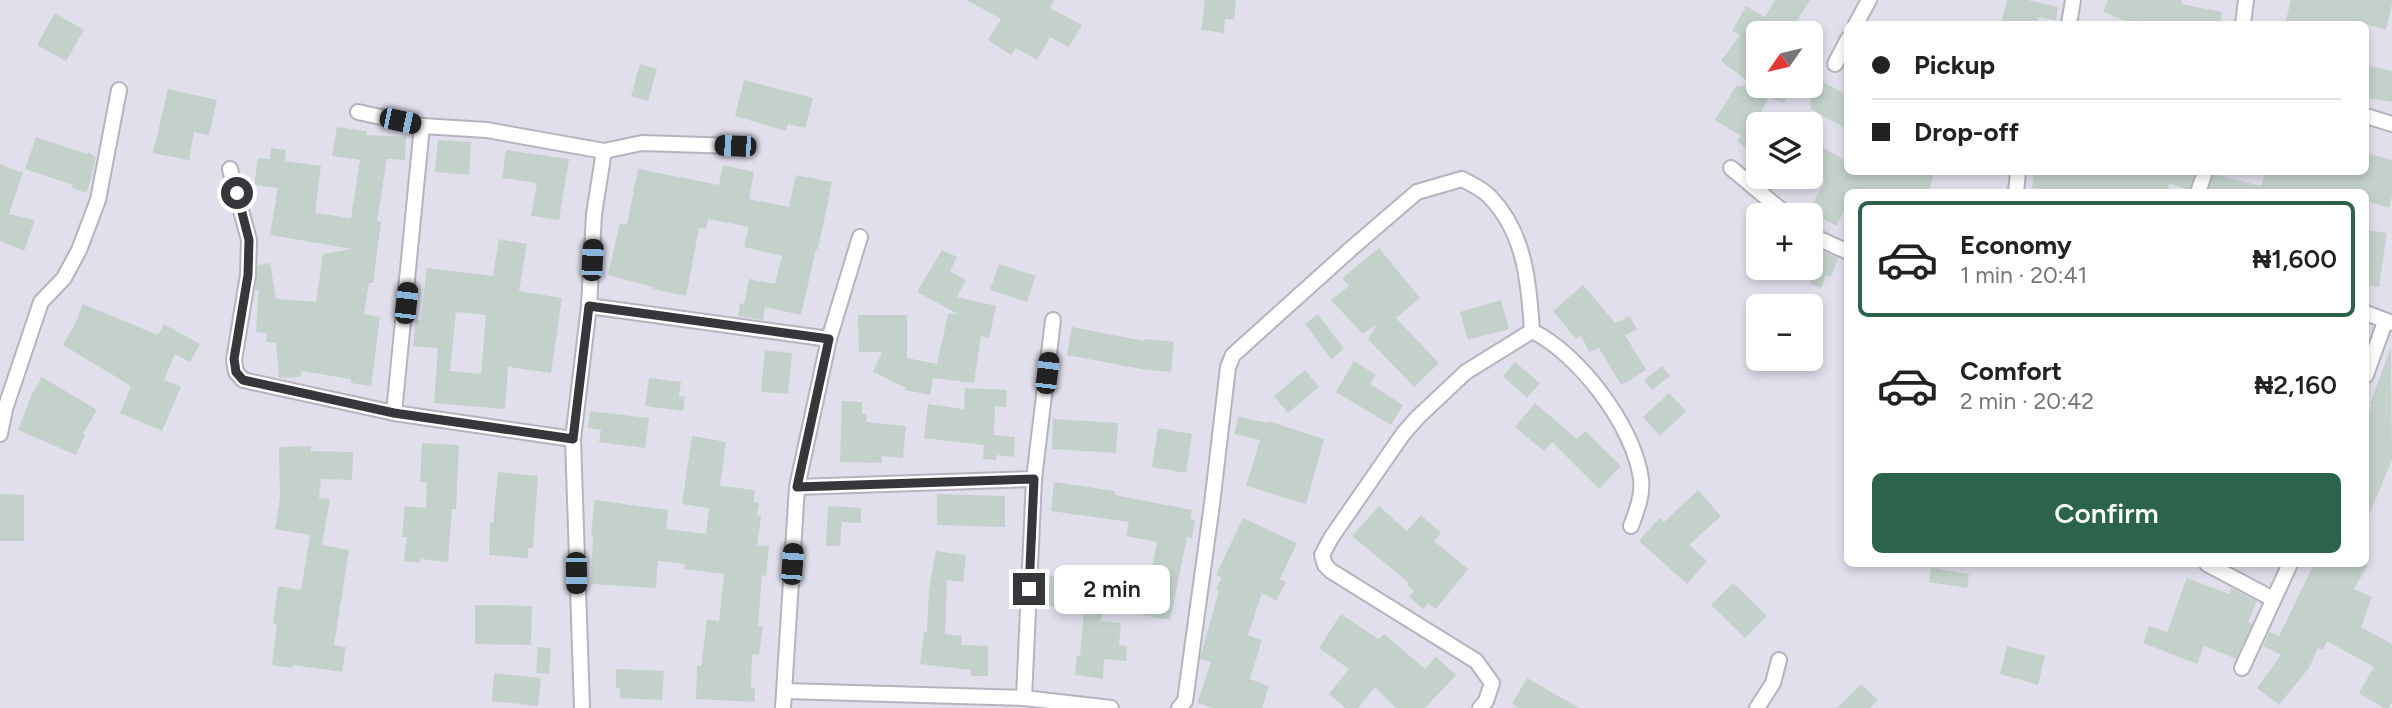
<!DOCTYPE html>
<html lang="en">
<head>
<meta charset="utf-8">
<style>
	:root { --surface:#fff; --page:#f2f2f2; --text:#222; --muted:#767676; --line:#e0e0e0; --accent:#2b634b }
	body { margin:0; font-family:Figtree,sans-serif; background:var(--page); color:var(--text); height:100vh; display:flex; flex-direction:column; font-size:26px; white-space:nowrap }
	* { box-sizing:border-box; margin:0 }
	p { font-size:23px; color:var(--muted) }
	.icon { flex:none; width:38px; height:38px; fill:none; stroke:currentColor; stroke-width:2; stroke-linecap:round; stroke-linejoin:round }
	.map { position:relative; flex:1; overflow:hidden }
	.details { position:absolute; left:1844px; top:189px; width:525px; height:378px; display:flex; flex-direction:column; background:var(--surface); border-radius:10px; box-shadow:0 4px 10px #0003 }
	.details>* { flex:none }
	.guide { position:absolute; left:1844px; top:21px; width:525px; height:154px; border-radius:10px; box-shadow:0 4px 10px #0003; display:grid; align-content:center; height:154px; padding:0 28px; background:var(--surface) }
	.needle { width:46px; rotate:236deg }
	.buttons { position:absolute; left:1746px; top:21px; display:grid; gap:14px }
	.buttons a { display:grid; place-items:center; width:77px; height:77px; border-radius:10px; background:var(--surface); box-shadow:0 4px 10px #0003; font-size:35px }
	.end { position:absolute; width:32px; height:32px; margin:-16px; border:9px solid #37363b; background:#fff; box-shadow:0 0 0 4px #fff }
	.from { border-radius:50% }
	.bubble { position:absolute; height:49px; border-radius:10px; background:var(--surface); box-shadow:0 4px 10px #0003; font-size:23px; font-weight:600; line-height:49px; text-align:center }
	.car { position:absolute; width:21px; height:42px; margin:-21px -10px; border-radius:9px; box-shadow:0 0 5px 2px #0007; background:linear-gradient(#222 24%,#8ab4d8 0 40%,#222 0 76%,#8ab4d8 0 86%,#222 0) }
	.guide b { display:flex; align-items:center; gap:24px; height:66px; font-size:26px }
	.guide b+b { border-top:2px solid var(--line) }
	.guide i { width:18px; height:18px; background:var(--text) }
	ul { padding:12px 0 0; list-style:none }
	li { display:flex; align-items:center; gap:21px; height:116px; margin:0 14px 10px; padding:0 14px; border:4px solid transparent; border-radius:10px }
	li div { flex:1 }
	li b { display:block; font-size:26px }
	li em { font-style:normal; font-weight:600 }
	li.current { border-color:var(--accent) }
	li>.icon { width:63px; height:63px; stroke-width:1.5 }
	.button { display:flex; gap:14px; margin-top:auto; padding:14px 28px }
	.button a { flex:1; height:80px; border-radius:10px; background:var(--accent); color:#fff; font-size:28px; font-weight:600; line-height:80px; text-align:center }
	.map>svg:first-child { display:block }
	.building { fill:#c4d1ca; fill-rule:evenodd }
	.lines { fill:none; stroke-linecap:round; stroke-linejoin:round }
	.minor-casing { stroke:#b4b3be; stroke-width:18 }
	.minor { stroke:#fff; stroke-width:14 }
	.route { stroke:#37363b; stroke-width:9 }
</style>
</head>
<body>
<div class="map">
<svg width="2392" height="708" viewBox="0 0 2392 708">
	<rect width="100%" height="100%" fill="#e1dfec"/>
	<g class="building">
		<polygon points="966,0 1054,0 1050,8 1082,25 1069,47 1050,37 1037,60 1016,48 1011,55 988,40 1001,19"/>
		<polygon points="1205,0 1236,0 1234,20 1225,19 1224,33 1201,30"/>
		<polygon points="1775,0 1810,0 1789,33 1759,33 1759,39 1751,52 1759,57 1759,69 1749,82 1721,61 1740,35 1732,31 1746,6 1765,17"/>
		<polygon points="2007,0 2028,0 2058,7 2056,20 2038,17 2036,24 2001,24"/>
		<polygon points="2108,0 2182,0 2181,4 2222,12 2220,24 2154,24 2142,20 2140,24 2133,24 2103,12"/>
		<polygon points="2291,0 2392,0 2392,4 2386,30 2366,24 2285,24"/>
		<polygon points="55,13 84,30 66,61 37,45"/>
		<polygon points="640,64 657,69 648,101 631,96"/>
		<polygon points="2366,65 2392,71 2392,102 2366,98"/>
		<polygon points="1811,75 1848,96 1848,130 1811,109"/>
		<polygon points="744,80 813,98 805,128 788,124 786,131 735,116"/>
		<polygon points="1736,86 1795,86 1783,103 1769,97 1761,112 1782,124 1759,124 1759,146 1752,153 1737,141 1741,136 1715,120"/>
		<polygon points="168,89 217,100 209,135 194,132 189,160 153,153"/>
		<polygon points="337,127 367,131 366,135 406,137 405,160 387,159 377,221 381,222 373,283 369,283 364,314 380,317 371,386 351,383 351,379 301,371 301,377 279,378 276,343 266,342 267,333 256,332 259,289 255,290 258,265 270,263 276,299 316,302 323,254 352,249 270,235 278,188 254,185 258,158 270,159 271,148 286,150 285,161 321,166 315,213 351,218 360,160 332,156"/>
		<polygon points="36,137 87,154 89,152 96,158 87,193 72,188 73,185 25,169"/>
		<polygon points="438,140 471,142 469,175 435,172"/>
		<polygon points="1811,141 1848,162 1848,172 1934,172 1929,192 1848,192 1848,204 1836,226 1809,211 1825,181 1811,173"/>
		<polygon points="506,150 569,159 559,220 531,216 537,183 502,178"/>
		<polygon points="2366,153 2392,160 2392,196 2389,208 2366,201 2366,192 2208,192 2214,172 2221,172 2220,176 2261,186 2266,172 2366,172"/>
		<polygon points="0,164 23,173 9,214 35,220 24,251 0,241"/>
		<polygon points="723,165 754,172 749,199 789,207 796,175 832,182 818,249 816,249 801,315 765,307 763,320 738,316 740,303 744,304 749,279 775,284 782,256 744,247 749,227 708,219 706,229 699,228 686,296 653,289 653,287 608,275 620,223 627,225 638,169 719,185"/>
		<polygon points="2034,172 2195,172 2189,190 2169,183 2168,192 2056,192 2032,188"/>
		<polygon points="2366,230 2387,233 2379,287 2366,285"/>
		<path d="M499,239L527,244L519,291L562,298L551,373L508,367L505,409L434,403L438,348L413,346L416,320H421L427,268L493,276ZM456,312L486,315L481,374L450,371Z"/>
		<polygon points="1811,246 1838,258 1831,277 1826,275 1821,288 1811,284"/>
		<polygon points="1379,248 1420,298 1396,318 1439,363 1414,387 1368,339 1377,324 1363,334 1331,300 1349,286 1342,278"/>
		<polygon points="942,250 957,257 950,271 966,280 957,297 996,306 989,338 981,336 974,383 933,378 930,395 905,390 906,388 873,372 882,352 859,352 858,315 907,315 907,358 937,364 948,314 958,314 917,292"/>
		<polygon points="999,264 1036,276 1027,302 990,290"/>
		<polygon points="1583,285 1615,323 1630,316 1637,330 1625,335 1646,370 1621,385 1599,348 1589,352 1581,335 1576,339 1553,311"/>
		<polygon points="1501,300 1509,329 1468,340 1460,312"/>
		<polygon points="83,304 158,335 164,324 200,344 190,362 175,354 164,380 181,387 162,431 120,413 131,386 63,345 74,326"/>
		<polygon points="1318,314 1344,349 1331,359 1305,324"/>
		<polygon points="1072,327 1144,341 1145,339 1174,342 1171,372 1141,369 1067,355"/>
		<polygon points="2391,347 2392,460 2366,522 2366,420 2372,405 2370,404"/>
		<polygon points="765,350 792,353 788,394 761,392"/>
		<polygon points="1354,361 1376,375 1370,384 1403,405 1391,425 1336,392"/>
		<polygon points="1515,362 1540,383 1527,398 1503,376"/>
		<polygon points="1662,366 1670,376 1652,390 1644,380"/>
		<polygon points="1305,370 1319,387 1288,413 1274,396"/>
		<polygon points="42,377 97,410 83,434 85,435 76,455 18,430 32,394"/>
		<polygon points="649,378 681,382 679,396 685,397 683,411 645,406"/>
		<polygon points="965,388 1007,390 1006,407 995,406 994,435 1015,437 1014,457 997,455 996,460 983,459 984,445 924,438 928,404 964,409"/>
		<polygon points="1669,393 1686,411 1660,436 1643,417"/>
		<polygon points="842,401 862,402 862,414 867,414 866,422 906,426 903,458 882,456 882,463 840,462"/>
		<polygon points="1535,403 1577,439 1585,431 1621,466 1599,489 1552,442 1544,451 1515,427"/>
		<polygon points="590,411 649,418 645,448 599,442 601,430 588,428"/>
		<polygon points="1238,417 1268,423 1268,421 1324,439 1306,504 1246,486 1260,440 1234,434"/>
		<polygon points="1053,419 1118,423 1116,453 1052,449"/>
		<polygon points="1158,428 1192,434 1186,473 1152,467"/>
		<polygon points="692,436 726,442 720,486 755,490 754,502 759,503 757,515 761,516 757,545 769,546 766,576 762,575 758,626 763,626 759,655 752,654 751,688 755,689 755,702 696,699 697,666 701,666 707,619 719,621 724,574 684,569 685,564 658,561 656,588 591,584 593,535 591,535 595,500 668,510 666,529 706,534 709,508 682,504"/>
		<polygon points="422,443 459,445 456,509 452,509 448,562 421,559 420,563 404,561 407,537 402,537 405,506 426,508 427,482 420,482"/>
		<polygon points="311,446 311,451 353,452 352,480 321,479 319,498 330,499 322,545 349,550 334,645 346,647 342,672 293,665 293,668 272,665 277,624 273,624 278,586 301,590 310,535 275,529 280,498 279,447"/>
		<polygon points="498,472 538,476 533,548 528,548 528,558 489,555 490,523 493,523"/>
		<polygon points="1054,482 1115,491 1115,495 1192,510 1190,519 1195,520 1192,538 1187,537 1170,620 1143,615 1157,542 1126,536 1129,522 1051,511"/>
		<polygon points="1698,490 1721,516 1689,545 1707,561 1687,584 1639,541 1659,518 1664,522"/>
		<polygon points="0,494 24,495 24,541 0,541"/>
		<polygon points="937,494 1005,496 1005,527 937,525"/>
		<polygon points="828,506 861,508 861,523 842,522 840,546 826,546"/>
		<polygon points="1379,506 1407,531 1421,515 1441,533 1434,541 1468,569 1436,609 1428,603 1423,609 1409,597 1414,591 1407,585 1409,583 1352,536"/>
		<polygon points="1243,518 1297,543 1280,579 1286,582 1276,601 1262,593 1248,635 1262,640 1250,679 1269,686 1262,708 1213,708 1197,703 1211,662 1200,659 1201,654 1219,591 1216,589 1222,578 1216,575"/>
		<polygon points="936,551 966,555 963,582 947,580 945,634 962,636 961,645 988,646 988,676 971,676 971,670 920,664 924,632 927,632 929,589"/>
		<polygon points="2314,564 2368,564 2354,589 2372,597 2361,627 2392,644 2392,702 2388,708 2384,708 2359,693 2374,667 2327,641 2323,650 2318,648 2309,668 2279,705 2257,688 2281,655 2263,646 2269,632 2279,636"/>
		<polygon points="1931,568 1969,574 1967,588 1929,582"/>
		<polygon points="1050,576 1104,582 1101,621 1121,623 1119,645 1127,646 1126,661 1104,659 1103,679 1075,675 1077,656 1080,656 1084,610 1047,606"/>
		<polygon points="2187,578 2229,594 2231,588 2257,601 2248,622 2252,624 2236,659 2204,646 2197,664 2143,643 2149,626 2167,632"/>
		<polygon points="1733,583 1767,616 1745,638 1711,605"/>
		<polygon points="475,605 532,606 531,645 475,644"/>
		<polygon points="1341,614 1378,639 1384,634 1425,669 1436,657 1456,675 1425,708 1396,708 1375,687 1358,708 1346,708 1329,694 1349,669 1319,648"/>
		<polygon points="2007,646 2045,656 2038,685 2000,674"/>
		<polygon points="538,647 551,648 549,674 536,673"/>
		<polygon points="616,669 664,671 662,700 620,698 620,687 616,688"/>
		<polygon points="494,673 541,678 538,706 492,701"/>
		<polygon points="1527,678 1579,708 1519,708 1512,704"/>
		<polygon points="1861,684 1878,700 1870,708 1837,708"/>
	</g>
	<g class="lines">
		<defs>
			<g id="minor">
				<polyline points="1856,24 1869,0"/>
				<polyline points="2069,24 2073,0"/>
				<polyline points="2243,24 2246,0"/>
				<polyline points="1835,64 1848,39"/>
				<polyline points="358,112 422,126 487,130 604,151 642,143 735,146"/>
				<polyline points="2366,116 2392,124"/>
				<polyline points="1731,168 1787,215"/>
				<polyline points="230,169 249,240 248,275 234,360 236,372 243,380 394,413 573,439"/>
				<polyline points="2016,192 2018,172"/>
				<polyline points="2198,192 2205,172"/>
				<polyline points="1811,235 1848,252"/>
				<polyline points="589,306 829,339"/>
				<polyline points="2366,313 2392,323"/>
				<path d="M1532,331C1578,353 1634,426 1641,479C1643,495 1637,510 1631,526"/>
				<polyline points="2366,375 2385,322"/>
				<polyline points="394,413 422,126"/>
				<polyline points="0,434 5,409 41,302 64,278 79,250 98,200 119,90"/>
				<polyline points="797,487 1034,479"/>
				<polyline points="2207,564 2273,599"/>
				<polyline points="2242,668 2290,564"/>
				<polyline points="785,691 1024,698 1111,708"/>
				<polyline points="1024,698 1034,479 1053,320"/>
				<polyline points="582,708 573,439 589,306 594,214 604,151"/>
				<polyline points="783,708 797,487 829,339 860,237"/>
				<path d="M1179,708L1185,701L1212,504L1228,367L1233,355L1353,247L1417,192L1462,179C1471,184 1483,189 1490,197C1525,233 1529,283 1532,331"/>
				<polyline points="1480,708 1486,701 1492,683 1476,661 1331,571 1325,565 1322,555 1331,538 1403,434 1418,417 1466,372 1532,331"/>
				<polyline points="1757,708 1773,683 1779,660"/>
			</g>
		</defs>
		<use href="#minor" class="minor-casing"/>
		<use href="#minor" class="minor"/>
	</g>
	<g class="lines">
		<polyline class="route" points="237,193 249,240 248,275 234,359 236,372 243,380 394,413 573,439 589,306 829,339 797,487 1034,479 1029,589"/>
	</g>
</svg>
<div class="buttons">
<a><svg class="needle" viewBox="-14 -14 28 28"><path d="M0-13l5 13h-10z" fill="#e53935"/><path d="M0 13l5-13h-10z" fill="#767676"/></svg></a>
<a><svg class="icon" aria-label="layers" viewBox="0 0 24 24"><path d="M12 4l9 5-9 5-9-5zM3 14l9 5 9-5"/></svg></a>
<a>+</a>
<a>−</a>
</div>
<i class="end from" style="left:237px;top:193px"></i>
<i class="end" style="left:1029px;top:589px"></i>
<div class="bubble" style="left:1054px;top:565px;width:116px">2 min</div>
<i class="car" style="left:400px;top:121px;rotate:102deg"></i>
<i class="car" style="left:735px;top:146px;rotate:272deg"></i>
<i class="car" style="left:592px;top:260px;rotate:3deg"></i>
<i class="car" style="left:406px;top:303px;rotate:6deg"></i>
<i class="car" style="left:1047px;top:373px;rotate:7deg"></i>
<i class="car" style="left:792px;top:564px;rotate:4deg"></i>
<i class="car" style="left:576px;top:573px;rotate:179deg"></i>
<div class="guide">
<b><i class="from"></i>Pickup</b>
<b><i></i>Drop-off</b>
</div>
<section class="details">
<ul>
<li class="current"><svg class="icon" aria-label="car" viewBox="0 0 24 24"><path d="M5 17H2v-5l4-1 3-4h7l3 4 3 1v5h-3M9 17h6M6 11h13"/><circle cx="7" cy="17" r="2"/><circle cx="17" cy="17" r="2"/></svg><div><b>Economy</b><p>1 min · 20:41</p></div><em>₦1,600</em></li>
<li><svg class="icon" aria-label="car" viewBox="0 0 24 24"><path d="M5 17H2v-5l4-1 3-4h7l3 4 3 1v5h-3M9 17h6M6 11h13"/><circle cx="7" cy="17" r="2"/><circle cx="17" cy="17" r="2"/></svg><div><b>Comfort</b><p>2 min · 20:42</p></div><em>₦2,160</em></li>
</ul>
<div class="button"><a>Confirm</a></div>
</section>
</div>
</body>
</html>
